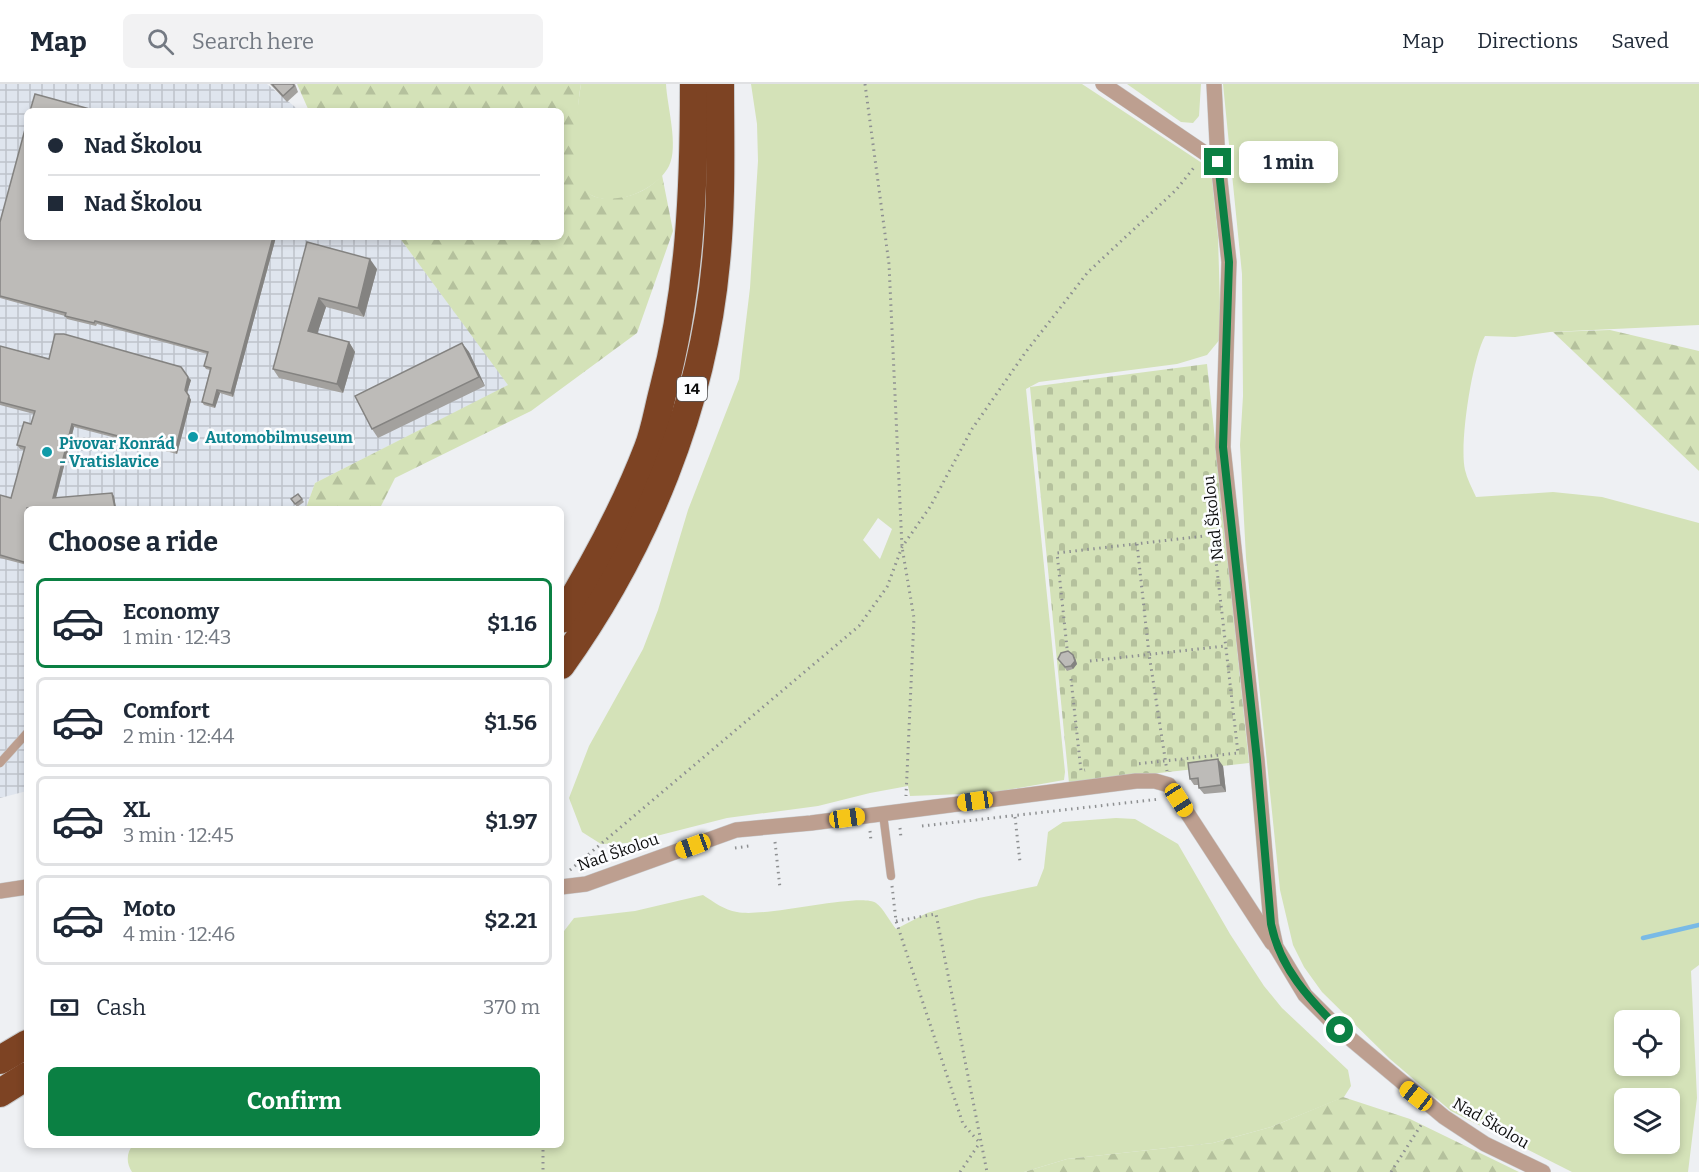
<!DOCTYPE html>
<html lang="en">
<head>
<meta charset="utf-8">
<style>
	:root { --surface:#fff; --page:#f2f2f3; --text:#1f2937; --muted:#747a83; --line:#e0e1e3; --accent:#0b8043 }
	body { margin:0; font-family:Bitter,serif; background:var(--page); color:var(--text); height:100vh; display:flex; flex-direction:column; font-size:22px; white-space:nowrap }
	* { box-sizing:border-box; margin:0 }
	p { font-size:20px; color:var(--muted) }
	.icon { flex:none; width:33px; height:33px; fill:none; stroke:currentColor; stroke-width:2; stroke-linecap:round; stroke-linejoin:round }
	.map { position:relative; flex:1; overflow:hidden }
	.panel { position:absolute; left:24px; top:422px; width:540px; height:642px; display:flex; flex-direction:column; background:var(--surface); border-radius:9px; box-shadow:0 3px 9px #0003 }
	.panel>* { flex:none }
	.banner { position:absolute; left:24px; top:24px; width:540px; height:132px; border-radius:9px; box-shadow:0 3px 9px #0003; display:grid; align-content:center; height:132px; padding:0 24px; background:var(--surface) }
	.buttons { position:absolute; left:1614px; top:926px; display:grid; gap:12px }
	.buttons a { display:grid; place-items:center; width:66px; height:66px; border-radius:9px; background:var(--surface); box-shadow:0 3px 9px #0003; font-size:30px }
	.end { position:absolute; width:27px; height:27px; margin:-14px; border:8px solid #0b8043; background:#fff; box-shadow:0 0 0 3px #fff }
	.from { border-radius:50% }
	.bubble { position:absolute; height:42px; border-radius:9px; background:var(--surface); box-shadow:0 3px 9px #0003; font-size:20px; font-weight:700; line-height:42px; text-align:center }
	.car { position:absolute; width:18px; height:36px; margin:-18px -9px; border-radius:8px; box-shadow:0 0 4px 2px #0007; background:linear-gradient(#f5c518 24%,#345 0 40%,#f5c518 0 76%,#345 0 86%,#f5c518 0) }
	.banner b { display:flex; align-items:center; gap:21px; height:57px; font-size:22px }
	.banner b+b { border-top:2px solid var(--line) }
	.banner i { width:15px; height:15px; background:var(--text) }
	ul { padding:0; list-style:none }
	li { display:flex; align-items:center; gap:18px; height:90px; margin:0 12px 9px; padding:0 12px; border:3px solid var(--line); border-radius:9px }
	li div { flex:1 }
	li b { display:block; font-size:22px }
	li em { font-style:normal; font-weight:700 }
	li.current { border-color:var(--accent) }
	li>.icon { width:54px; height:54px; stroke-width:1.5 }
	h2 { padding:0 24px; font-size:27px; line-height:72px }
	.pay { display:flex; align-items:center; gap:15px; height:66px; padding:0 24px; font-size:22px }
	.pay p { margin-inline-start:auto }
	.button { display:flex; gap:12px; margin-top:auto; padding:12px 24px }
	.button a { flex:1; height:69px; border-radius:9px; background:var(--accent); color:#fff; font-size:24px; font-weight:700; line-height:69px; text-align:center }
	header { display:flex; align-items:center; gap:36px; box-sizing:border-box; height:84px; padding:0 30px; background:var(--surface); border-bottom:2px solid var(--line) }
	header strong { font-size:28px }
	nav { display:flex; gap:33px; margin-inline-start:auto; font-size:21px }
	.search { width:420px; height:54px; background:var(--page); display:flex; align-items:center; gap:15px; box-sizing:border-box; padding:0 21px; border-radius:9px; color:var(--muted); font-size:22px }
	.map>svg:first-child { display:block }
	.industrial { fill:url(#industrial-grid) }
	.green { fill:#d4e2b8; fill-rule:evenodd }
	.forest { fill:url(#forest-firs) }
	.cemetery { fill:url(#cemetery-stones) }
	.lines { fill:none; stroke-linecap:round; stroke-linejoin:round }
	.stream { stroke:#79bae6; stroke-width:4.5 }
	.lane-casing { stroke:#caccce; stroke-width:9 }
	.street-casing { stroke:#caccce; stroke-width:16 }
	.highway-casing { stroke:#caccce; stroke-width:30 }
	.path { stroke:#8e9092; stroke-width:3; stroke-dasharray:1.5 4.5; stroke-linecap:butt }
	.lane { stroke:#bd9f90; stroke-width:8 }
	.street { stroke:#bd9f90; stroke-width:15 }
	.highway { stroke:#7d4323; stroke-width:28 }
	.wall { fill:#a3a19e }
	.shaded-wall { fill:#848381 }
	.building { fill:#bdbbb8; stroke:#848381; stroke-width:1.5 }
	.route { stroke:#0b8043; stroke-width:8 }
	.culture-dot { fill:#0f9aa8; stroke:#fcfdff; stroke-width:2 }
	.labels { text-anchor:middle; dominant-baseline:central; stroke-width:5; stroke-linejoin:round; paint-order:stroke }
	.shield { fill:#fcfdff; stroke:#545456; stroke-width:1.5 }
	.shield-label { font-size:15px; font-weight:bold; fill:#0c0c0d }
	.culture-label { font-size:16px; font-weight:bold; fill:#0d838f; stroke:#fcfdff; text-anchor:start }
	.street-label { font-size:16px; fill:#0c0c0d; stroke:#fcfdff }
</style>
</head>
<body>
<header>
<strong>Map</strong>
<div class="search"><svg class="icon" aria-label="search" viewBox="0 0 24 24"><circle cx="10" cy="10" r="6"/><path d="M15 15l6 6"/></svg>Search here</div>
<nav><a>Map</a><a>Directions</a><a>Saved</a></nav>
</header>
<div class="map">
<svg width="1699" height="1088" viewBox="0 0 1699 1088">
	<defs>
		<pattern id="industrial-grid" width="8" height="8" patternUnits="userSpaceOnUse" patternTransform="scale(1.5)"><rect width="8" height="8" fill="#dfe5ee"/><path d="M0 4h8M4 0v8" fill="none" stroke="#bec3cb"/></pattern>
		<pattern id="forest-firs" width="22" height="20" patternUnits="userSpaceOnUse" patternTransform="scale(1.5)"><rect width="22" height="20" fill="#d4e2b8"/><path d="M5 1l3.5 6h-7zM16 11l3.5 6h-7z" fill="#b5c19d"/></pattern>
		<pattern id="cemetery-stones" width="16" height="16" patternUnits="userSpaceOnUse" patternTransform="scale(1.5)"><rect width="16" height="16" fill="#d4e2b8"/><path d="M2 7V4a2 2 0 0 1 4 0v3zM10 15v-3a2 2 0 0 1 4 0v3z" fill="#b5c19d"/></pattern>
	</defs>
	<rect width="100%" height="100%" fill="#eef0f3"/>
	<polygon class="industrial" points="0,0 267,0 300,27 27,27 27,153 399,153 509,301 315,399 306,424 27,424 27,707 0,714"/>
	<g class="green">
		<path d="M581,0H666C667,22 679,62 669,82C654,112 589,134 576,92C571,75 578,18 581,0Z"/>
		<path d="M751,0H1082L1202,79L1212,95L1218,153L1221,254L1207,271L1177,280L1039,298L1026,305L1065,688L1064,696L990,709L910,712L908,702L870,709L818,722L727,734L629,759L601,760L582,748L569,714L589,662L643,565L658,526L688,426L739,295L750,204L758,77L757,40ZM878,434L892,445L880,475L863,456Z"/>
		<polygon points="1127,0 1201,0 1199,32 1193,39 1181,38"/>
		<path d="M1223,0H1699V241L1550,248L1515,253L1485,252C1472,275 1459,360 1465,386C1467,395 1472,404 1476,413L1553,408L1602,413L1699,439V881L1691,887L1697,1014L1688,1088H1572L1451,1027L1390,975L1322,908L1304,883L1293,861L1280,806L1246,474L1240,361L1243,312L1242,190ZM1624,936H1670V981H1624ZM1624,1014H1670V1059H1624Z"/>
		<path d="M1116,734L1135,735L1178,760L1230,850L1264,902L1282,924L1348,986L1351,1002L1344,1013L1271,1043L1213,1059L1067,1075L1024,1088H132C126,1079 126,1068 134,1060H561V851L574,834L635,827L703,811C714,818 724,826 737,828C767,834 860,808 876,819C884,825 890,838 896,845L927,829L979,814L1037,802L1044,784L1048,748L1063,738Z"/>
	</g>
	<g class="forest">
		<path d="M297,0H581C578,15 578,31 577,46C574,79 571,121 618,114C635,112 651,104 662,91L673,147L637,249L531,327L395,394L380,424H306L315,399L508,301L399,153H561V27H309Z"/>
		<polygon points="1610,246 1699,267 1699,387 1553,248"/>
		<polygon points="1343,1013 1410,1035 1519,1088 1024,1088 1067,1075 1213,1059 1271,1043"/>
	</g>
	<polygon class="cemetery" points="1207,280 1249,679 1069,699 1030,303"/>
	<g class="lines">
		<polyline class="stream" points="1643,854 1699,841"/>
		<defs>
			<g id="lane">
				<polyline points="0,679 27,649"/>
				<polyline points="883,730 891,792"/>
			</g>
			<g id="street">
				<polyline points="1103,0 1218,78"/>
				<polyline points="1214,0 1218,78 1229,178 1223,363 1257,676 1271,840 1276,863 1305,911 1340,946 1444,1033 1485,1060 1543,1088"/>
				<polyline points="561,803 586,800 736,746 811,739 1136,697 1155,697 1169,701 1272,859"/>
				<polyline points="0,807 27,803"/>
			</g>
			<g id="highway">
				<path d="M561,535C594,481 625,424 648,364C655,346 658,326 663,307C690,206 694,105 694,0"/>
				<path d="M561,581C645,464 703,322 716,178C722,119 720,59 720,0"/>
				<polyline points="0,976 27,960"/>
				<polyline points="0,1009 27,992"/>
			</g>
		</defs>
		<use href="#lane" class="lane-casing"/>
		<use href="#street" class="street-casing"/>
		<use href="#highway" class="highway-casing"/>
		<g class="path">
			<polyline points="865,0 889,180 902,463 914,534 906,712"/>
			<polyline points="1137,460 1149,570 1167,687"/>
			<polyline points="1067,564 1057,469 1213,451 1238,669 1136,680"/>
			<polyline points="1090,577 1225,562"/>
			<polyline points="1071,595 1081,687 1085,686"/>
			<polyline points="1015,733 1020,778"/>
			<polyline points="922,742 1160,715"/>
			<polyline points="900,744 901,754"/>
			<polyline points="870,747 871,757"/>
			<polyline points="775,758 780,804"/>
			<polyline points="735,764 749,762"/>
			<polyline points="570,786 859,542 887,503 902,463 930,423 972,345 1025,269 1088,188 1176,106 1196,81"/>
			<polyline points="892,802 896,837 963,1040 979,1058"/>
			<polyline points="896,837 936,830 987,1088"/>
			<polyline points="543,1060 543,1088"/>
			<polyline points="960,1088 979,1060"/>
			<polyline points="1391,1088 1423,1038"/>
		</g>
		<use href="#lane" class="lane"/>
		<use href="#street" class="street"/>
		<use href="#highway" class="highway"/>
	</g>
	<g class="wall">
		<polygon points="270,0 295,0 298,8 287,18"/>
		<polygon points="0,138 27,153 276,153 233,313 220,309 215,324 204,321 202,318 210,286 206,285 204,282 207,270 97,240 96,242 67,235 65,232 0,214"/>
		<polygon points="307,158 377,185 364,233 326,223 317,250 349,258 355,268 343,309 279,294 273,285"/>
		<polygon points="462,259 469,268 485,302 378,354 372,345"/>
		<polygon points="0,262 49,275 191,296 187,309 191,316 177,370 74,343 56,414 114,412 116,424 27,424 27,481 0,474 0,411 11,414 24,366 20,365 17,361 31,340 34,330 0,321"/>
		<polygon points="298,410 304,418 297,423 291,415"/>
		<polygon points="1075,574 1077,580 1073,585 1067,587 1061,578"/>
		<polygon points="1223,682 1226,708 1204,710 1199,704 1199,701 1194,701 1190,695"/>
	</g>
	<g class="shaded-wall">
		<polygon points="273,153 276,153 233,313 231,309"/>
		<polygon points="370,175 377,185 364,233 358,224"/>
		<polygon points="319,214 326,223 315,257 308,247"/>
		<polygon points="349,258 355,268 343,309 337,300"/>
		<polygon points="462,259 469,268 485,302 479,293"/>
		<polygon points="188,293 191,296 187,309 185,306"/>
		<polygon points="217,306 220,309 215,324 213,321"/>
		<polygon points="189,312 191,316 177,370 175,367"/>
		<polygon points="72,340 74,343 55,417 53,414"/>
		<polygon points="112,409 114,412 116,424 115,424"/>
		<polygon points="1073,571 1075,574 1077,580 1073,585 1071,582"/>
		<polygon points="1218,675 1223,682 1226,708 1221,701"/>
	</g>
	<g class="building">
		<polygon points="272,0 293,0 294,2 283,12"/>
		<polygon points="35,10 97,27 30,27"/>
		<polygon points="27,38 27,153 273,153 231,309 217,306 213,321 202,318 211,284 204,282 208,268 95,237 94,239 65,232 66,229 0,212 0,138"/>
		<polygon points="307,158 370,175 358,224 319,214 308,247 349,258 337,300 273,285"/>
		<polygon points="55,250 64,250 181,283 188,293 185,306 189,312 175,367 72,340 53,414 112,409 115,424 27,424 27,479 0,471 0,411 11,414 25,363 17,361 24,338 31,340 35,327 0,318 0,262 49,275"/>
		<polygon points="462,259 479,293 372,345 355,312"/>
		<polygon points="298,410 302,415 295,420 291,415"/>
		<polygon points="1068,567 1073,571 1075,577 1071,582 1065,583 1058,575 1061,569"/>
		<polygon points="1218,675 1221,701 1199,704 1198,694 1190,695 1188,679"/>
	</g>
	<g class="lines">
		<path class="route" d="M1218,78L1229,178L1223,363L1257,676L1271,840C1280,884 1309,915 1340,946"/>
	</g>
	<g class="culture-dot">
		<circle cx="193" cy="353" r="6"/>
		<circle cx="47" cy="368" r="6"/>
	</g>
	<g class="labels">
		<rect class="shield" x="677" y="293" width="30" height="24" rx="4.5"/>
		<g class="shield-label">
			<text x="692" y="305">14</text>
		</g>
		<g class="culture-label">
			<text x="205" y="353">Automobilmuseum</text>
			<text x="59" y="359">Pivovar Konrád<tspan x="59" dy="18">- Vratislavice</tspan></text>
		</g>
		<g class="street-label">
			<text transform="translate(1213 434) rotate(-96)">Nad Školou</text>
			<text transform="translate(618 768) rotate(-19)">Nad Školou</text>
			<text transform="translate(1491 1039) rotate(30)">Nad Školou</text>
		</g>
	</g>
</svg>
<div class="buttons">
<a><svg class="icon" aria-label="locate" viewBox="0 0 24 24"><circle cx="12" cy="12" r="6"/><path d="M12 2v4M12 18v4M2 12h4M18 12h4"/></svg></a>
<a><svg class="icon" aria-label="layers" viewBox="0 0 24 24"><path d="M12 4l9 5-9 5-9-5zM3 14l9 5 9-5"/></svg></a>
</div>
<i class="end from" style="left:1340px;top:946px"></i>
<i class="end" style="left:1218px;top:78px"></i>
<div class="bubble" style="left:1239px;top:57px;width:99px">1 min</div>
<i class="car" style="left:1179px;top:716px;rotate:147deg"></i>
<i class="car" style="left:975px;top:717px;rotate:262deg"></i>
<i class="car" style="left:847px;top:734px;rotate:82deg"></i>
<i class="car" style="left:693px;top:762px;rotate:250deg"></i>
<i class="car" style="left:1416px;top:1012px;rotate:308deg"></i>
<div class="banner">
<b><i class="from"></i>Nad Školou</b>
<b><i></i>Nad Školou</b>
</div>
<section class="panel">
<h2>Choose a ride</h2>
<ul>
<li class="current"><svg class="icon" aria-label="car" viewBox="0 0 24 24"><path d="M5 17H2v-5l4-1 3-4h7l3 4 3 1v5h-3M9 17h6M6 11h13"/><circle cx="7" cy="17" r="2"/><circle cx="17" cy="17" r="2"/></svg><div><b>Economy</b><p>1 min · 12:43</p></div><em>$1.16</em></li>
<li><svg class="icon" aria-label="car" viewBox="0 0 24 24"><path d="M5 17H2v-5l4-1 3-4h7l3 4 3 1v5h-3M9 17h6M6 11h13"/><circle cx="7" cy="17" r="2"/><circle cx="17" cy="17" r="2"/></svg><div><b>Comfort</b><p>2 min · 12:44</p></div><em>$1.56</em></li>
<li><svg class="icon" aria-label="car" viewBox="0 0 24 24"><path d="M5 17H2v-5l4-1 3-4h7l3 4 3 1v5h-3M9 17h6M6 11h13"/><circle cx="7" cy="17" r="2"/><circle cx="17" cy="17" r="2"/></svg><div><b>XL</b><p>3 min · 12:45</p></div><em>$1.97</em></li>
<li><svg class="icon" aria-label="car" viewBox="0 0 24 24"><path d="M5 17H2v-5l4-1 3-4h7l3 4 3 1v5h-3M9 17h6M6 11h13"/><circle cx="7" cy="17" r="2"/><circle cx="17" cy="17" r="2"/></svg><div><b>Moto</b><p>4 min · 12:46</p></div><em>$2.21</em></li>
</ul>
<div class="pay"><svg class="icon" aria-label="cash" viewBox="0 0 24 24"><path d="M3 7h18v10H3z"/><circle cx="12" cy="12" r="2"/></svg>Cash<p>370 m</p></div>
<div class="button"><a>Confirm</a></div>
</section>
</div>
</body>
</html>
